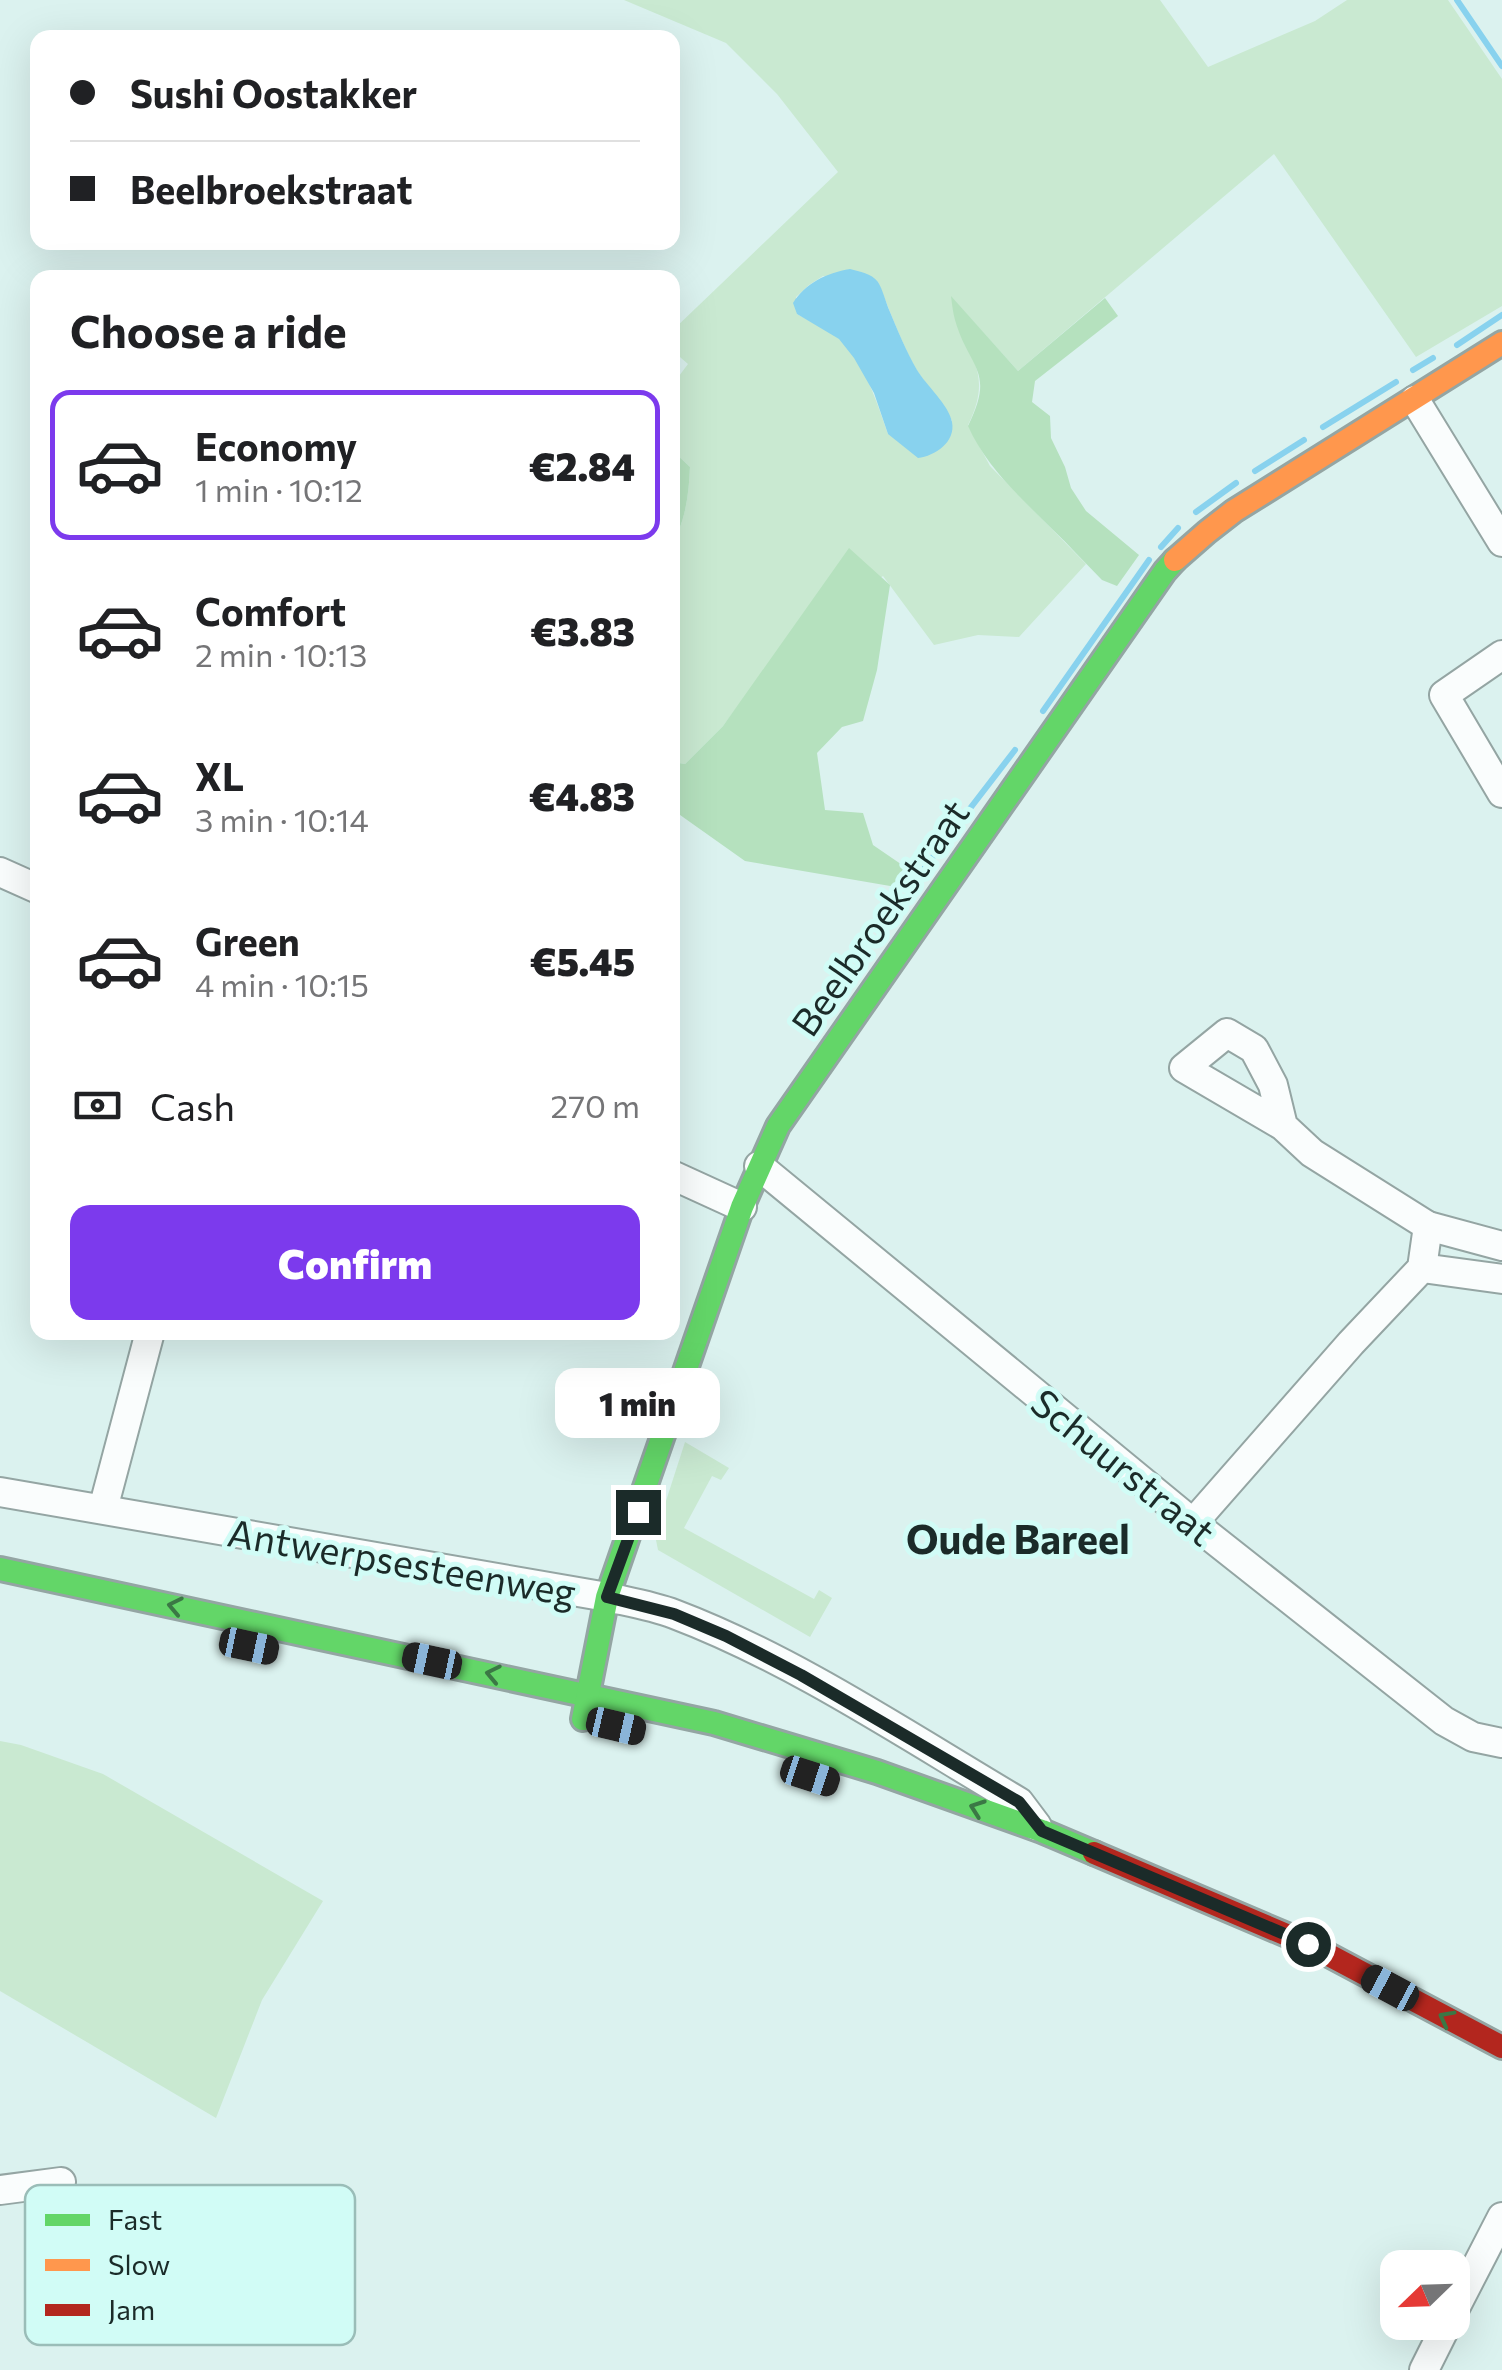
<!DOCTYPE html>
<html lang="en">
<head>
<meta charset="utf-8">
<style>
	:root { --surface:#fff; --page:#f6f6f6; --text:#202124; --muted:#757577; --line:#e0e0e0; --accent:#7c3aed }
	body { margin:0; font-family:Commissioner,sans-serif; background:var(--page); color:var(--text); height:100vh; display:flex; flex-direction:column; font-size:38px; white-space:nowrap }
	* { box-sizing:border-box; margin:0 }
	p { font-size:32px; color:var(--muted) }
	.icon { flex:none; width:55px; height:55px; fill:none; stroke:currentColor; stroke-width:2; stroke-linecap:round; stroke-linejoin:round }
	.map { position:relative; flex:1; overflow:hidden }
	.details { position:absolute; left:30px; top:270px; width:650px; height:1070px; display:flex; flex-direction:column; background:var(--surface); border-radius:20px; box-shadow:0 10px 40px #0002 }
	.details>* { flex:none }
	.top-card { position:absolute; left:30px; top:30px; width:650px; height:220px; border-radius:20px; box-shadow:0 10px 40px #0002; display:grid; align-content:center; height:220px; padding:0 40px; background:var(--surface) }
	.needle { width:65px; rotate:247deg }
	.fabs { position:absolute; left:1380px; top:2250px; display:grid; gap:20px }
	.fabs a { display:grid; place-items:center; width:90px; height:90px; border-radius:20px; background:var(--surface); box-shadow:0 10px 40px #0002; font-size:50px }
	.end { position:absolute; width:45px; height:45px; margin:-22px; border:12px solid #1b2b29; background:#fff; box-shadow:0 0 0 5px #fff }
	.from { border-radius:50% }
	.bubble { position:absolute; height:70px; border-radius:20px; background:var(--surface); box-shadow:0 10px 40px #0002; font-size:32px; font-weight:800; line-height:70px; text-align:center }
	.car { position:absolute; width:30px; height:60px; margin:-30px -15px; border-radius:12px; box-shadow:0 0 8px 2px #0007; background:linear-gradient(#222 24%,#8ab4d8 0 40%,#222 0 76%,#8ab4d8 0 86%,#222 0) }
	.top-card b { display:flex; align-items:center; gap:35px; height:95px; font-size:38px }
	.top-card b+b { border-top:2px solid var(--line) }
	.top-card i { width:25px; height:25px; background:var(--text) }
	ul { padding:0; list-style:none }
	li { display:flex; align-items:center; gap:30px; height:150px; margin:0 20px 15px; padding:0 20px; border:5px solid transparent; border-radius:20px }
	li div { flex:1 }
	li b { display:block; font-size:38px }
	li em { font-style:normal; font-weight:800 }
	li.selected { border-color:var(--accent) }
	li>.icon { width:90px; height:90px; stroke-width:1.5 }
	h2 { padding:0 40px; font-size:45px; line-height:120px }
	.pay { display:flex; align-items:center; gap:25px; height:110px; padding:0 40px; font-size:38px }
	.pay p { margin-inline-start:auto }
	.button { display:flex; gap:20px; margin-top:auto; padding:20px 40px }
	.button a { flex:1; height:115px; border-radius:20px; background:var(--accent); color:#fff; font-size:40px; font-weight:800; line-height:115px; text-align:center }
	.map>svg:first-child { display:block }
	.green { fill:#c9e9d1; fill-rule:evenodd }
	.forest { fill:#b5e1be }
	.water { fill:#88d2ee }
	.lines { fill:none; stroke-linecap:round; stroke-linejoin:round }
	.stream { stroke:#88d2ee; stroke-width:6 }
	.street-casing { stroke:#94a5a3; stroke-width:32 }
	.fast-casing { stroke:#94a5a3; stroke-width:28 }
	.slow-casing { stroke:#94a5a3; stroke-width:28 }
	.jam-casing { stroke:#94a5a3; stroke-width:28 }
	.street { stroke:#fafdfd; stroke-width:28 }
	.fast { stroke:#63d668; stroke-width:22 }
	.slow { stroke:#ff974d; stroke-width:22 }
	.jam { stroke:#b3261e; stroke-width:22 }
	.oneway { stroke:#3b7845 }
	.route { stroke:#1b2b29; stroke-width:12 }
	.labels { text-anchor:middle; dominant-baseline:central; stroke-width:10; stroke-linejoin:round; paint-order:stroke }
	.street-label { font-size:38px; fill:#1b2b29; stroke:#d1fcf6 }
	.neighbourhood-label { font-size:40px; font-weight:bold; fill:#1b2b29; stroke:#d1fcf6 }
	.key { fill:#d1fcf6; stroke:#9abdb8; stroke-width:2.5 }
	.key-label { font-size:28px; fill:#1b2b29 }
</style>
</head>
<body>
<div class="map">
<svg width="1502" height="2370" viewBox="0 0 1502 2370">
	<rect width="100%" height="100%" fill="#dbf2ef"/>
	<g class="green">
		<path d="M624,0H1160L1208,67L1315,21L1347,0H1448L1502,79V306L1416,357L1274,154L1018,371L952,298C958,354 998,364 968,425L990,466L1086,564L1019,637L978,635L934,645L883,576L774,657L723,726L685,764L673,762V541C686,521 689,491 690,467L673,451V384L688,364L673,351V330L838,172L777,94L726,43ZM823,276L878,282C890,311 901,342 916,369C927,387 944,402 952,421L888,434C877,403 865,363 840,339C828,329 811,322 797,314L796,297L809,285Z"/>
		<polygon points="685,1442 729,1468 721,1480 712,1476 684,1528 814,1599 819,1590 832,1598 810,1637 658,1550 655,1535"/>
		<polygon points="0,1741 21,1745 103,1774 323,1901 262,2000 216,2118 0,1991"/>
	</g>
	<g class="forest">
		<path d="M951,296L1018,371L1105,298L1118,316L1035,381L1032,402L1050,416L1051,438L1065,467L1071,488L1086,511L1139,555L1117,586L1102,580C1085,563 1069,545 1052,529C1020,497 987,468 968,426C996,370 969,369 955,320C953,313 952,304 951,296Z"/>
		<path d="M673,451L690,467C689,491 686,521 673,541Z"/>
		<polygon points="849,548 890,585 877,670 863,721 842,727 817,753 825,810 863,813 873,845 911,871 896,887 745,861 673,810 673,762 685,764 723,726"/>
	</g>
	<path class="water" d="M850,269C860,272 871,273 878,282C883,290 886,303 890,312C898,331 906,351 917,370C926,385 949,405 952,422C956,442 935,456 918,458L888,434L874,393L854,358L839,339L797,314L793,303C806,283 826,273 850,269Z"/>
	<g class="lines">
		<g class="stream">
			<polyline points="1457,0 1502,66"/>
			<polyline points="1457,345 1502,315"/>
			<polyline points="1413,370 1433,358"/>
			<polyline points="1323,427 1396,382"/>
			<polyline points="1255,471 1304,440"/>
			<polyline points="1196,512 1236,483"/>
			<polyline points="1161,547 1178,528"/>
			<polyline points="1043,711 1149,560"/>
			<polyline points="925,867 1015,750"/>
		</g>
		<defs>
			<g id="street">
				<polyline points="1415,400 1502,542"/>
				<polyline points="1502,655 1444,695 1502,793"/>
				<polyline points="0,872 38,889"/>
				<polyline points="759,1166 1193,1523 1444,1721 1473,1737 1502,1743"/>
				<polyline points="672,1175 742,1207"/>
				<polyline points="1428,1226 1502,1246"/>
				<polyline points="1422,1268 1502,1279"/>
				<path d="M0,1492L607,1597C629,1602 653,1606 674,1614C793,1659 909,1737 1019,1802L1037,1826"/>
				<polyline points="103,1509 150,1332"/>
				<polyline points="1193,1523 1351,1343 1422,1268 1428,1226 1312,1153 1283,1126 1273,1085 1254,1049 1227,1033 1184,1068 1283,1126"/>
				<polyline points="0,2190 61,2182"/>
				<polyline points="1452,2314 1502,2217"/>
				<polyline points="1424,2370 1448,2322"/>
			</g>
			<g id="fast">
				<polyline points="0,1569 714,1723 877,1772 1042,1831 1094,1853"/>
				<polyline points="583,1719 607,1597 742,1207 778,1126 1165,571 1175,560"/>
			</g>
			<polyline id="slow" points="1175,560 1207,532 1234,511 1502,343"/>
			<polyline id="jam" points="1094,1853 1308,1944 1502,2047"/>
		</defs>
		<use href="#street" class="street-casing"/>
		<use href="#fast" class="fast-casing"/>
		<use href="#slow" class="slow-casing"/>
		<use href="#jam" class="jam-casing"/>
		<use href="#street" class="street"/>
		<use href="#fast" class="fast"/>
		<use href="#slow" class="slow"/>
		<use href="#jam" class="jam"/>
	</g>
	<defs><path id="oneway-chevron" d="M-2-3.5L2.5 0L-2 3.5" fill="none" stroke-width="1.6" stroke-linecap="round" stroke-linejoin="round" transform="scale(2.5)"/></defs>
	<g class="oneway">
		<use href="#oneway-chevron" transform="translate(175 1606) rotate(-168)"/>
		<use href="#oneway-chevron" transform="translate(493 1674) rotate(-168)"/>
		<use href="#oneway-chevron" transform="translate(977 1808) rotate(-160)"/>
		<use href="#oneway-chevron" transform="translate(1446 2018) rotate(-152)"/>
	</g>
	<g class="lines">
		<polyline class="route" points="638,1512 607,1597 674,1614 726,1636 801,1675 1019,1802 1042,1831 1308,1944"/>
	</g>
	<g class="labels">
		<g class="street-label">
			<text transform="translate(879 917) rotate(-55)">Beelbroekstraat</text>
			<text transform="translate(1124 1466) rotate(39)">Schuurstraat</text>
			<text transform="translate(402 1561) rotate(10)">Antwerpsesteenweg</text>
		</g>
		<g class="neighbourhood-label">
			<text x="1018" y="1537">Oude Bareel</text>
		</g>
	</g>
	<rect x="25" y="2185" width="330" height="160" rx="15" class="key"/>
	<rect x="45" y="2214" width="45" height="12" fill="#63d668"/>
	<rect x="45" y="2259" width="45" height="12" fill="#ff974d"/>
	<rect x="45" y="2304" width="45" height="12" fill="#b3261e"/>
	<g class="key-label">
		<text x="108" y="2230">Fast</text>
		<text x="108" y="2275">Slow</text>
		<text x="108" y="2320">Jam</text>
	</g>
</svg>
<div class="fabs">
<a><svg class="needle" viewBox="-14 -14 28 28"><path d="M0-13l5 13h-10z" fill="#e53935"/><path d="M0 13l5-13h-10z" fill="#757577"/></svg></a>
</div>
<i class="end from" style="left:1308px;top:1944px"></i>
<i class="end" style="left:638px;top:1512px"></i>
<div class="bubble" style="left:555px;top:1368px;width:165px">1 min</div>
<i class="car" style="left:249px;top:1646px;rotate:102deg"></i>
<i class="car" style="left:432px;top:1661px;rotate:282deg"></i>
<i class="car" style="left:616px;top:1726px;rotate:103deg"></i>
<i class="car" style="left:810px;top:1776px;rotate:108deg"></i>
<i class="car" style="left:1390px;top:1988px;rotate:298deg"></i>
<div class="top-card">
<b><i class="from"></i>Sushi Oostakker</b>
<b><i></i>Beelbroekstraat</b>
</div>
<section class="details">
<h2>Choose a ride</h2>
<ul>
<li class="selected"><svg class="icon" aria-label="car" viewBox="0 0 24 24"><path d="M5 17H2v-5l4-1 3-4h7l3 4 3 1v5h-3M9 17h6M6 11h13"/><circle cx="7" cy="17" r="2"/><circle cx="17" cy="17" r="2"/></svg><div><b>Economy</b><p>1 min · 10:12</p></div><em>€2.84</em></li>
<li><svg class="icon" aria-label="car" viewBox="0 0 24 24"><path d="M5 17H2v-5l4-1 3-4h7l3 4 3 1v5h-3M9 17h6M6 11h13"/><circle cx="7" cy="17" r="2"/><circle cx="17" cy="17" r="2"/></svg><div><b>Comfort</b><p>2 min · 10:13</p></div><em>€3.83</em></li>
<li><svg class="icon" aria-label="car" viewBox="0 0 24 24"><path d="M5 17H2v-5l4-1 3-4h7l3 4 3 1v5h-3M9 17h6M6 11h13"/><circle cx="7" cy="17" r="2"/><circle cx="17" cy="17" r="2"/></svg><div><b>XL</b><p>3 min · 10:14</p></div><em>€4.83</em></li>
<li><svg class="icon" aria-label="car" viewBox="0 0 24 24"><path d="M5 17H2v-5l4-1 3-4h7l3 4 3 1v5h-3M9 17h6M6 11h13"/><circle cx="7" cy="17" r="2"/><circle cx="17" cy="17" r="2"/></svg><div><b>Green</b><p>4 min · 10:15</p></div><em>€5.45</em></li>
</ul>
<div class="pay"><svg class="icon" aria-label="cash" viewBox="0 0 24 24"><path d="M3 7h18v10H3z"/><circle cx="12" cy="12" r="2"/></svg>Cash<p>270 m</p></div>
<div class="button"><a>Confirm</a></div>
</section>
</div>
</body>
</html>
